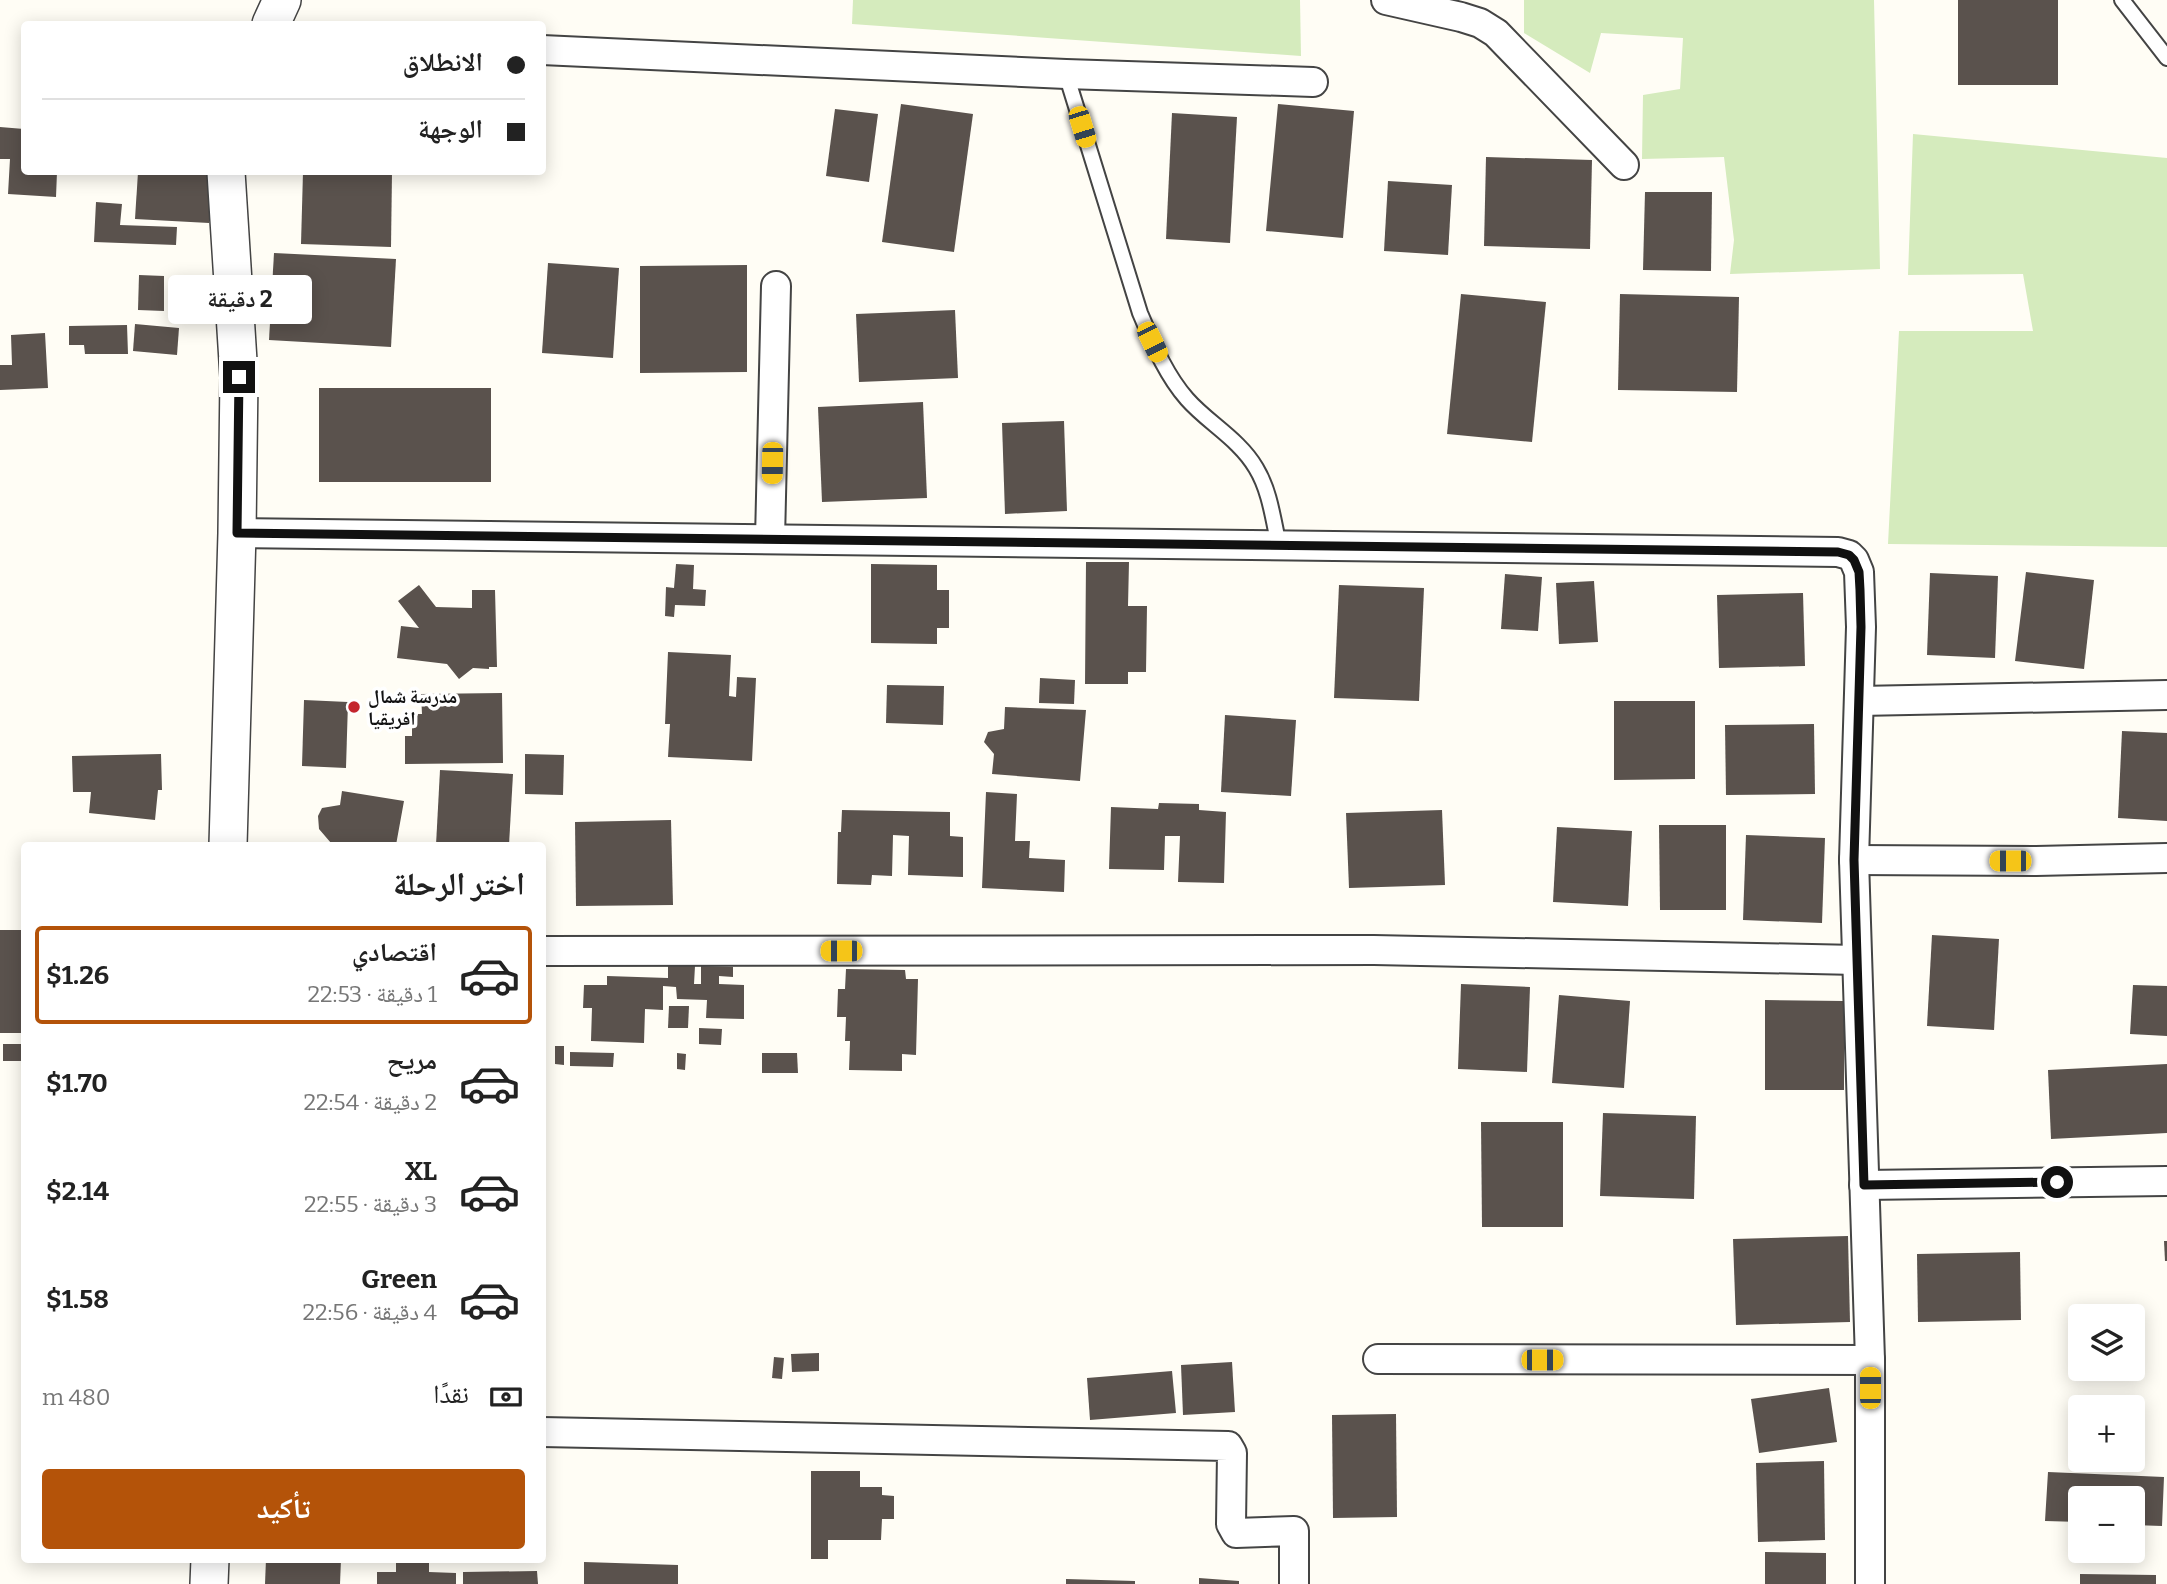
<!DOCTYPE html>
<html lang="ar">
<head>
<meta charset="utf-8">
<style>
	:root { --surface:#fff; --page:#f2f2f2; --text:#222; --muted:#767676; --line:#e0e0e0; --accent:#b45309 }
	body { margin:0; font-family:Bitter,"Noto Naskh Arabic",serif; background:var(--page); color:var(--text); direction:rtl; height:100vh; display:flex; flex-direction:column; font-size:26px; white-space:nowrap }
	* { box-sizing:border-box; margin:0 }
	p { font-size:23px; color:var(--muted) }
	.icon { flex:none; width:38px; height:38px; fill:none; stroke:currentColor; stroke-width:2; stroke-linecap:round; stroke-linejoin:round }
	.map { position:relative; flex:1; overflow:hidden; direction:ltr }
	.drawer { position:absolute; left:21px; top:842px; width:525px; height:721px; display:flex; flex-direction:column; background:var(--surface); border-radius:7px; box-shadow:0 4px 18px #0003; direction:rtl }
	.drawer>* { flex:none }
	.banner { position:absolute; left:21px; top:21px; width:525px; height:154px; border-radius:7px; box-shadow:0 4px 18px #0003; direction:rtl; display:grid; align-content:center; height:154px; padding:0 21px; background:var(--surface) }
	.controls { position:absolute; left:2068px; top:1304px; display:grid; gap:14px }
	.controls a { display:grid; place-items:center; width:77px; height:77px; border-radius:7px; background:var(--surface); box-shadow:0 4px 18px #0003; font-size:35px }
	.end { position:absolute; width:32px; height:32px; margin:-16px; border:9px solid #111; background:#fff; box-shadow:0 0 0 4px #fff }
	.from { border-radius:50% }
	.bubble { position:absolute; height:49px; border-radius:7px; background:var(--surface); box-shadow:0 4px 18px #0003; font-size:23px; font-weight:700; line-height:49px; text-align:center; direction:rtl }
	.car { position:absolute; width:21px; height:42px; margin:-21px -10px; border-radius:9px; box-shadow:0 0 5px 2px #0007; background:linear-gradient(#f5c518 24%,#345 0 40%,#f5c518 0 76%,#345 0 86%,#f5c518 0) }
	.banner b { display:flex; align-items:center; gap:24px; height:66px; font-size:26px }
	.banner b+b { border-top:2px solid var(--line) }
	.banner i { width:18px; height:18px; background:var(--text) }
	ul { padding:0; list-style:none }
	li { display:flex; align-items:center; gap:21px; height:98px; margin:0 14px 10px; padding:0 7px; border:4px solid transparent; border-radius:7px }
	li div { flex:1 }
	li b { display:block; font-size:26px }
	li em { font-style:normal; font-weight:700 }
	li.active { border-color:var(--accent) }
	li>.icon { width:63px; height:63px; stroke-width:1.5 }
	h2 { padding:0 21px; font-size:32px; line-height:84px }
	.pay { display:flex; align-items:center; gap:18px; height:77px; padding:0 21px; font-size:26px }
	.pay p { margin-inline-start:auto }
	.cta { display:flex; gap:14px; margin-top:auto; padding:14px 21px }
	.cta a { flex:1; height:80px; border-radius:7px; background:var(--accent); color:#fff; font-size:28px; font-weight:700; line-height:80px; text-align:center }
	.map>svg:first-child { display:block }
	.green { fill:#d5ebbd }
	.building { fill:#5a524d }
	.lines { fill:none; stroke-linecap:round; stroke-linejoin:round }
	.service-casing { stroke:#444; stroke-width:18 }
	.minor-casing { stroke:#444; stroke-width:32 }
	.tertiary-casing { stroke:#444; stroke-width:40 }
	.service { stroke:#fff; stroke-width:14 }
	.minor { stroke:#fff; stroke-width:28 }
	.tertiary { stroke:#fff; stroke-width:37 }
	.route { stroke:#111; stroke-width:9 }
	.poi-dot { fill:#c4262e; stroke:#fff; stroke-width:2.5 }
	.labels { text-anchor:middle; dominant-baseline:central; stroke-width:7; stroke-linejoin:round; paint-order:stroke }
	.poi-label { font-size:19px; font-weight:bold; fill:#111; stroke:#fff; text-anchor:start }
</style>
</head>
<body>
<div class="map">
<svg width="2167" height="1584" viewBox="0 0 2167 1584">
	<rect width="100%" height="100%" fill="#fffdf5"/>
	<g class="green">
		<polygon points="853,0 1300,0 1301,56 852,24"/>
		<polygon points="1524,0 1874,0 1880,269 1730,274 1734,240 1724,157 1642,159 1643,95 1680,89 1683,38 1601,33 1590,73 1524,33"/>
		<polygon points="1913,134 2167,158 2167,547 1888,544 1899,331 2033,331 2023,274 1908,275"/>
	</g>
	<g class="building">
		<rect x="1958" y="0" width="100" height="85"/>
		<polygon points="901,104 973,114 954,252 882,242"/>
		<polygon points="1278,104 1354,111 1343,238 1266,231"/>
		<polygon points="835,109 878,114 869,182 826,176"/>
		<polygon points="1172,113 1237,117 1230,243 1166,239"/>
		<polygon points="0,127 24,129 24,172 57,172 56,197 8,194 10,159 0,159"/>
		<polygon points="1486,157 1592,160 1590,249 1484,246"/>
		<polygon points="138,172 212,172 209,223 135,219"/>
		<polygon points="303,172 392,172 391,247 301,244"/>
		<polygon points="1388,181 1452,185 1448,255 1384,251"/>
		<polygon points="1645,192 1712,192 1711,271 1643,270"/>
		<polygon points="96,202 122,204 120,225 177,227 176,245 94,242"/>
		<polygon points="274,253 396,259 391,347 269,340"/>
		<polygon points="548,263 619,268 613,358 542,353"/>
		<polygon points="747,265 747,372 640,373 640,266"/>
		<polygon points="139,275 164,276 164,311 138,310"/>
		<polygon points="1461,294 1546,302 1532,442 1447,434"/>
		<polygon points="1620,294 1739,297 1737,392 1618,390"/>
		<polygon points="955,310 958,378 859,382 856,314"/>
		<polygon points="135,324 179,328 177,355 133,351"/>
		<polygon points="127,325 128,354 85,354 84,345 69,345 69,326"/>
		<polygon points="45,333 48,388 0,390 0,365 12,365 11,335"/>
		<rect x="319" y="388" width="172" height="94"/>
		<polygon points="923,402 927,498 822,502 818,407"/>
		<polygon points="1064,421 1067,511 1005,514 1002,423"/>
		<polygon points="1086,562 1129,562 1128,606 1147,606 1146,672 1128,672 1128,684 1085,684"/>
		<polygon points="676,564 694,565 693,589 706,590 705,606 675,605 674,617 665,616 666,587 674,588"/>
		<polygon points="871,564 937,565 937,590 949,590 949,628 937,628 937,644 871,643"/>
		<polygon points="2026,572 2094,580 2084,669 2015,661"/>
		<polygon points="1930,573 1998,576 1995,658 1927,655"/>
		<polygon points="1505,574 1542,577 1538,631 1501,629"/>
		<polygon points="1594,581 1598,642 1559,644 1556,583"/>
		<polygon points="419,585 436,607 472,608 472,590 495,590 497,667 489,667 489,669 473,668 459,679 447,664 397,658 401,626 419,628 398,601"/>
		<polygon points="1339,585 1424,588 1419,701 1334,698"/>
		<polygon points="1803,593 1805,666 1719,668 1717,595"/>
		<polygon points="668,652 731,655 729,696 736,697 737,677 756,678 752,761 668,757 670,724 665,724"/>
		<polygon points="1040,678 1075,680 1074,704 1039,703"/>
		<polygon points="887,685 944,686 943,725 886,723"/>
		<polygon points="502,693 503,763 405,764 405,736 412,736 412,714 422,714 421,694"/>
		<polygon points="304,700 348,702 346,768 302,766"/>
		<polygon points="1614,701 1695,701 1695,779 1614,780"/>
		<polygon points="1005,707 1086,710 1080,781 992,774 994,754 984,742 988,732 1004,729"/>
		<polygon points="1225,715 1296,720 1291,796 1221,792"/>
		<polygon points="1814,724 1815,794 1726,795 1725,725"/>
		<polygon points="2122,731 2167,733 2167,821 2118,818"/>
		<polygon points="161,754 162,790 158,790 155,820 89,813 91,792 73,792 72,756"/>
		<polygon points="525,754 564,755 563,795 525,794"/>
		<polygon points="440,770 513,774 509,845 436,845"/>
		<polygon points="342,791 404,801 396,845 331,845 331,843 319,829 318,816 322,808 340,805"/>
		<polygon points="986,792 1017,794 1015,841 1030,841 1029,858 1065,860 1064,892 982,888"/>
		<polygon points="1159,803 1199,804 1199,810 1226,812 1224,883 1178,882 1180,836 1165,836 1164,870 1109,869 1111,807 1158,809"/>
		<polygon points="842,810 950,812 950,836 963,837 963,877 908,875 909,836 893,835 892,876 872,875 871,885 837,884 838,832 841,832"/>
		<polygon points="1442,810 1445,885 1349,888 1346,813"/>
		<polygon points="671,820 673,905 576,906 575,822"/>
		<polygon points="1659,825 1726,825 1726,910 1660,910"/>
		<polygon points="1557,827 1632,831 1628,906 1553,902"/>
		<polygon points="1746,835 1825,838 1822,923 1743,920"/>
		<rect x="0" y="930" width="24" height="103"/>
		<polygon points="1932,935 1999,939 1994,1030 1927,1026"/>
		<polygon points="668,966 695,966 694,984 701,984 701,966 733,967 733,977 719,976 719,984 744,985 744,1019 706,1018 707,1000 677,999 676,987 663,986 663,1010 645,1009 644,1043 591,1041 592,1008 583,1008 584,985 607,985 607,976 668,978"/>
		<polygon points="846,969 905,970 906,979 918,979 916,1055 902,1054 902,1071 849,1070 850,1041 845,1041 846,1017 837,1017 838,989 845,989"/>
		<polygon points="1461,984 1530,987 1527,1072 1458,1069"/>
		<polygon points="2133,985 2167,986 2167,1036 2130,1034"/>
		<polygon points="1559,995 1630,1001 1624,1088 1552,1083"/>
		<polygon points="1765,1000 1844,1001 1844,1090 1765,1090"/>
		<polygon points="669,1006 689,1006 688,1028 668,1028"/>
		<polygon points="699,1028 722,1029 721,1045 699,1044"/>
		<rect x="3" y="1044" width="21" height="17"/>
		<polygon points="555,1046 564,1046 564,1065 555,1064"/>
		<polygon points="570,1052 614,1053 613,1067 570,1066"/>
		<polygon points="677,1053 686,1054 685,1070 677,1069"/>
		<polygon points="762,1053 797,1053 798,1073 762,1073"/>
		<polygon points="2167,1064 2167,1133 2051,1139 2048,1070"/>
		<polygon points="1603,1113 1696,1116 1694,1199 1600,1196"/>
		<polygon points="1481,1122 1563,1122 1563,1227 1482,1227"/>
		<polygon points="1848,1236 1850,1322 1736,1325 1733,1239"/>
		<polygon points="2164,1241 2167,1241 2167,1261 2165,1261"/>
		<polygon points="2020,1252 2021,1320 1918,1322 1917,1254"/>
		<polygon points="819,1353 819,1371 792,1372 791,1354"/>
		<polygon points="774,1357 784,1358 782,1379 772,1378"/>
		<polygon points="1232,1362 1235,1412 1183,1415 1181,1365"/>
		<polygon points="1172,1371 1176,1413 1090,1420 1087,1378"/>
		<polygon points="1829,1388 1837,1442 1759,1453 1751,1399"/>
		<polygon points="1396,1414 1397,1517 1333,1518 1332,1415"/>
		<polygon points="1824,1461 1825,1540 1758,1542 1756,1463"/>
		<polygon points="811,1471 860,1471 860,1487 882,1487 882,1495 894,1496 894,1519 882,1519 881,1540 828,1540 828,1559 811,1559"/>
		<polygon points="2048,1472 2164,1477 2162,1526 2133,1525 2133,1498 2081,1498 2081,1522 2045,1521"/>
		<polygon points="1765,1552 1826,1553 1826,1584 1765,1584"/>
		<polygon points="266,1559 341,1559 340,1584 265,1584"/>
		<polygon points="396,1562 429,1562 429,1572 456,1573 456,1584 377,1584 377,1572 396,1572"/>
		<polygon points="584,1562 678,1565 678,1584 584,1584"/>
		<polygon points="537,1571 538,1584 463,1584 463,1572"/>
		<polygon points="2080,1574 2156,1575 2156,1584 2080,1584"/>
		<polygon points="1199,1578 1239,1581 1239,1584 1199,1584"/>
		<polygon points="1066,1579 1135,1581 1135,1584 1066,1584"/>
	</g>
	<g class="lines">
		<defs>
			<g id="service">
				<polyline points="2122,0 2167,58"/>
				<path d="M1066,74L1140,313C1153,343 1165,374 1187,399C1208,423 1239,439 1256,468C1270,491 1273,519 1279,546"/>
			</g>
			<g id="minor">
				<polyline points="1386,0 1461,17 1480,23 1496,33 1624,165"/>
				<polyline points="542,50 1066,74 1313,82"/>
				<polyline points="237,533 1838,552 1849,555 1854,560 1859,572 1861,627 1854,860 1870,1360 1870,1584"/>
				<polyline points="770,539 776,286"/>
				<polyline points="1859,701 2167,695"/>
				<polyline points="1854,860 2036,861 2167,858"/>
				<polyline points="542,951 1374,950 1857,960"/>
				<polyline points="1864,1185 2167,1181"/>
				<polyline points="1378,1359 1870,1360"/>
				<polyline points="542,1432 1228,1446 1232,1453 1231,1524 1236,1533 1294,1531 1294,1584"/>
			</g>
			<g id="tertiary">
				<polyline points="271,24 282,0"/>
				<polyline points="226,172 239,377 237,533 228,845"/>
				<polyline points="209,1584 210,1559"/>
			</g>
		</defs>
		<use href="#service" class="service-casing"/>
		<use href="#minor" class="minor-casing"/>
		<use href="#tertiary" class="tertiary-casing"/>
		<use href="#service" class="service"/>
		<use href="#minor" class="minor"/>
		<use href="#tertiary" class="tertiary"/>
	</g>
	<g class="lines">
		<polyline class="route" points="239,377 237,533 1838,552 1849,555 1854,560 1859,572 1860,590 1861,627 1854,860 1864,1185 2057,1182"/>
	</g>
	<circle class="poi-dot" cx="354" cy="707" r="7"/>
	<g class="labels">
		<g class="poi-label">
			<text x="368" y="696">مدرسة شمال<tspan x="368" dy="22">افريقيا</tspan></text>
		</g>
	</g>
</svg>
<div class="controls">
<a><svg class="icon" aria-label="layers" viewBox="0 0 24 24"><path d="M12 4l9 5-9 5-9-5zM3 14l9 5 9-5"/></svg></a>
<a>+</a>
<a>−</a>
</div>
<i class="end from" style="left:2057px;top:1182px"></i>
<i class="end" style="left:239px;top:377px"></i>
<div class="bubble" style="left:168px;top:275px;width:144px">2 دقيقة</div>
<i class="car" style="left:1082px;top:127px;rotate:163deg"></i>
<i class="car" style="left:1152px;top:342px;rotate:154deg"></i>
<i class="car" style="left:772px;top:463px;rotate:181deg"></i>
<i class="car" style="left:2010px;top:861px;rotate:270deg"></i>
<i class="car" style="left:841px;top:951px;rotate:270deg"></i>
<i class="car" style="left:1542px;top:1360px;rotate:90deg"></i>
<i class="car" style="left:1870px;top:1388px;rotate:0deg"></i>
<div class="banner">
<b><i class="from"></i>الانطلاق</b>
<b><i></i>الوجهة</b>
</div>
<section class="drawer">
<h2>اختر الرحلة</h2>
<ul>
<li class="active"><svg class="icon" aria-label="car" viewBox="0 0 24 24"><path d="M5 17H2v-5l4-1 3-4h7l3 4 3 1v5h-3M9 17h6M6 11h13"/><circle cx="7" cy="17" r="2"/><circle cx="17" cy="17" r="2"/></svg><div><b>اقتصادي</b><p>1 دقيقة · 22:53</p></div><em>$1.26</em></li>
<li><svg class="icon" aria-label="car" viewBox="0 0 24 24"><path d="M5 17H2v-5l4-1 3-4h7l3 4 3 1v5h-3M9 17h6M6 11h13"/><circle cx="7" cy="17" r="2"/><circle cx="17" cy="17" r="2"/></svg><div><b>مريح</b><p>2 دقيقة · 22:54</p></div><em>$1.70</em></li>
<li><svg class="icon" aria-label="car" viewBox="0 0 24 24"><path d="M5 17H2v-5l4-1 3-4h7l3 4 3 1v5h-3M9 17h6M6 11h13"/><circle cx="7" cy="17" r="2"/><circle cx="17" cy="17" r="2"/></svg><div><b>XL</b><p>3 دقيقة · 22:55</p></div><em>$2.14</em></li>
<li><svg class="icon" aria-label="car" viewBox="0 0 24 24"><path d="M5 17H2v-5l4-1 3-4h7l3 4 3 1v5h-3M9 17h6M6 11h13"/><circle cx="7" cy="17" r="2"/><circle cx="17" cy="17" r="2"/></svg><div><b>Green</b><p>4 دقيقة · 22:56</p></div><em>$1.58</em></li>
</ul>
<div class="pay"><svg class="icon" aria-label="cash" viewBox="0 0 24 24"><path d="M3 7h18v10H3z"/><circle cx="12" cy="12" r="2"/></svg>نقدًا<p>480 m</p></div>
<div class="cta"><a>تأكيد</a></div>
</section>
</div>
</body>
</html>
